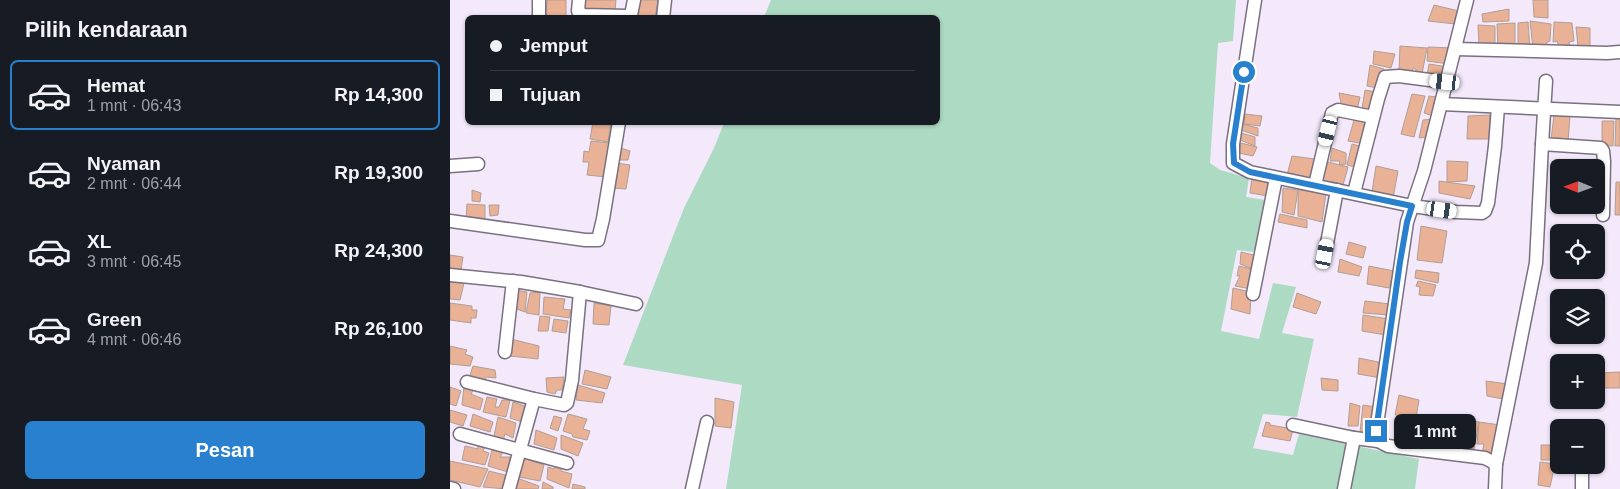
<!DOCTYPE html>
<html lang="id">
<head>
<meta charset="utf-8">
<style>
	:root { --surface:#171b24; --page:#242831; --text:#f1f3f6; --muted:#9ea1a6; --line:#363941; --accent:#2980ce }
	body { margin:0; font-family:Helvetica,sans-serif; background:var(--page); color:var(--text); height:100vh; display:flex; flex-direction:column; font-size:19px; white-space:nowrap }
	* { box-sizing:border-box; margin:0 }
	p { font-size:16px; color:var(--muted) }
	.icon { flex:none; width:28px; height:28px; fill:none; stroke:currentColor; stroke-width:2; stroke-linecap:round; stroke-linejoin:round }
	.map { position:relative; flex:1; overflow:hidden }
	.panel { display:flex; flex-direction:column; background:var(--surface); width:450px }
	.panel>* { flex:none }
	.hud { position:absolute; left:15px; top:15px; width:475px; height:110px; border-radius:8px; box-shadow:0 1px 4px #0004; display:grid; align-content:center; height:110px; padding:0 25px; background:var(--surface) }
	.needle { width:32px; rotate:271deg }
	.controls { position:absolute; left:1100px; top:159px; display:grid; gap:10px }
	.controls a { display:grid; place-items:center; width:55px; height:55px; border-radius:8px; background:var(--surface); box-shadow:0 1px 4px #0004; font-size:25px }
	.end { position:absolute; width:22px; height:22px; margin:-11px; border:6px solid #2980ce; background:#fff; box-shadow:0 0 0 2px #fff }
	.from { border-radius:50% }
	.bubble { position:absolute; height:35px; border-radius:8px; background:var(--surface); box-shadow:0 1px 4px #0004; font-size:16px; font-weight:800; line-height:35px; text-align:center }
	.car { position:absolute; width:15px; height:30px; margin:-15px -8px; border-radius:6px; box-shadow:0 0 4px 1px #0007; background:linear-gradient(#fff 24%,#345 0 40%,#fff 0 76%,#345 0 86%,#fff 0) }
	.hud b { display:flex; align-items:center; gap:18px; height:48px; font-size:19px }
	.hud b+b { border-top:1px solid var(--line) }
	.hud i { width:12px; height:12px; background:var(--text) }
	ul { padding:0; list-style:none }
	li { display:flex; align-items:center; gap:15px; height:70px; margin:0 10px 8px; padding:0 15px; border:2px solid transparent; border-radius:8px }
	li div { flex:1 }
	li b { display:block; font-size:19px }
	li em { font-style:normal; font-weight:800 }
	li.active { border-color:var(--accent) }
	li>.icon { width:45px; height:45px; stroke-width:1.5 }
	h2 { padding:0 25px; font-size:22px; line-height:60px }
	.primary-button { display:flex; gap:10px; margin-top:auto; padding:10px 25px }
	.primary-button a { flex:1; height:58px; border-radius:8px; background:var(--accent); color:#fff; font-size:20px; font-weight:800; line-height:58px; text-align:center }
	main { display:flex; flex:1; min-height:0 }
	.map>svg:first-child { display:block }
	.green { fill:#addac3 }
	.building { fill:#e9b195; stroke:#b19e95 }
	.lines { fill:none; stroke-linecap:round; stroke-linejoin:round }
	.minor-casing { stroke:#797080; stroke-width:15 }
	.minor { stroke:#fff; stroke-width:12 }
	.route { stroke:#2980ce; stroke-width:6 }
</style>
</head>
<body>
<main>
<section class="panel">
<h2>Pilih kendaraan</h2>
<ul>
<li class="active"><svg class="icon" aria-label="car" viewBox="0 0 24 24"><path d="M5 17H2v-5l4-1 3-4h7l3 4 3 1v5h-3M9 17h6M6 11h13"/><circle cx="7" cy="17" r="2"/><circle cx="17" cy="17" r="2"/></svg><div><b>Hemat</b><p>1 mnt · 06:43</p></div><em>Rp 14,300</em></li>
<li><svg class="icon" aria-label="car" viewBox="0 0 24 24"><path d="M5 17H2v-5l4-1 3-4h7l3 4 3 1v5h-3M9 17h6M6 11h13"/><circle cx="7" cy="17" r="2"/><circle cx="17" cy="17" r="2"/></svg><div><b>Nyaman</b><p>2 mnt · 06:44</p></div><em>Rp 19,300</em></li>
<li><svg class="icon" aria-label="car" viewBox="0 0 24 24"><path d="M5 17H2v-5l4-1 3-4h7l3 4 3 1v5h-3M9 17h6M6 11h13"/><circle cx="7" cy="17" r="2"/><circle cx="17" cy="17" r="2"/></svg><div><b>XL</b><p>3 mnt · 06:45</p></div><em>Rp 24,300</em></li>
<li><svg class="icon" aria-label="car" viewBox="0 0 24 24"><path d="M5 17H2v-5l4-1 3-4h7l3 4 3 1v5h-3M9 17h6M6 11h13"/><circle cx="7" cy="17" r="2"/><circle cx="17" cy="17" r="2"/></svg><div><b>Green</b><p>4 mnt · 06:46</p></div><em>Rp 26,100</em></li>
</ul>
<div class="primary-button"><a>Pesan</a></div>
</section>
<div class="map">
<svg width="1170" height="489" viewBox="0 0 1170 489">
	<rect width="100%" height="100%" fill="#f3e9fb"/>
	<polygon class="green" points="321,0 786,0 783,41 768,43 760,163 770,170 799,178 796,197 815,200 805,252 787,250 771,331 809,339 823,283 846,287 832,333 864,339 847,417 813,414 803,448 843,455 849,434 969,459 965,489 276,489 292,385 173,365 234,208 264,148 274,123 488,122 488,18 314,17"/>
	<g class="building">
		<polygon points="97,0 116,0 116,18 96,18"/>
		<polygon points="132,0 166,0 165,12 131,9"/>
		<polygon points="190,0 208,0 205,18 187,18"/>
		<polygon points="1083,0 1098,0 1098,18 1084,17"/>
		<polygon points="984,5 1009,11 1006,24 978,21"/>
		<polygon points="1059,9 1059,21 1033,22 1032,14"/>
		<polygon points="1080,21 1101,24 1100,41 1097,42 1097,49 1083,48"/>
		<polygon points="1078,22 1080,48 1068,48 1068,23"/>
		<polygon points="1104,22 1122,23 1124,41 1119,42 1120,49 1110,49 1107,41 1103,42"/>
		<polygon points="1065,23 1065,48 1048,48 1047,24"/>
		<polygon points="1028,25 1045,26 1045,47 1029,47"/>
		<polygon points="1126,27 1140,28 1140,47 1128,46"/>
		<polygon points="950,46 977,48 972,74 966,73 966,69 963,68 961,75 949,72"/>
		<polygon points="978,47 1003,48 999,64 977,61"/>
		<polygon points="924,51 945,54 941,68 923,64"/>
		<polygon points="979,64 998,67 994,79 977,75"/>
		<polygon points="920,65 934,69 928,88 917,86"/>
		<polygon points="915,90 927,92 921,111 912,109"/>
		<polygon points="889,93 910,97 907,110 891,104"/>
		<polygon points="962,94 975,96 964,137 951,134"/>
		<polygon points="979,96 987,97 983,116 974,113"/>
		<polygon points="795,114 812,116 810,126 794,124"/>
		<polygon points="1040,115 1039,139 1017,139 1018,116"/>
		<polygon points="1104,115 1120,116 1118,142 1101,140"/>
		<polygon points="1166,117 1170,117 1170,146 1165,146"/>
		<polygon points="983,119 978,137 969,138 973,120"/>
		<polygon points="904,120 918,123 915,144 898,141"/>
		<polygon points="1152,121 1164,121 1163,146 1152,145"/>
		<polygon points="143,122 161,122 158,142 140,139"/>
		<polygon points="793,124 808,128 808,136 791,130"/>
		<polygon points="791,133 805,137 805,146 790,140"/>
		<polygon points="141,141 160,143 156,177 137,175 139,162 133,162 134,151 139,152"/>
		<polygon points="791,143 807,147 803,156 789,153"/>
		<polygon points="902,144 914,147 909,168 897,165"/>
		<polygon points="168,147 180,151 178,160 167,160"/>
		<polygon points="882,148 896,153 896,164 889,165 890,161 880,161"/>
		<polygon points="842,156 865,159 860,180 837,175"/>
		<polygon points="874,161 898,167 893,185 881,181 880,186 871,184"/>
		<polygon points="997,161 1018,162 1017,181 997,182"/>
		<polygon points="167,163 180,165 176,189 163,188"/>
		<polygon points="926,166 948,171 943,198 922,192"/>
		<polygon points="802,177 821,181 818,196 800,193"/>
		<polygon points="989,181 1025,186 1020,199 989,193"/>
		<polygon points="1166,182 1170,182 1170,215 1165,215"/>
		<polygon points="833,188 848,190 844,215 832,212"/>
		<polygon points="22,190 31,193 30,202 22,201"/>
		<polygon points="848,190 876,193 872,222 848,216"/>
		<polygon points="17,204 35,205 35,222 16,221"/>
		<polygon points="39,205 49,205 48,215 40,216"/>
		<polygon points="830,214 857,220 857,228 828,222"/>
		<polygon points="971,226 997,231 992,263 967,260"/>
		<polygon points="899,242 916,247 913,258 896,254"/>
		<polygon points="791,252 808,256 805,270 790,264"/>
		<polygon points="0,255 13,257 11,270 0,270"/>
		<polygon points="890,259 912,267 909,276 888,272"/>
		<polygon points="789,266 805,270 801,289 785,286 790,276 787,276"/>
		<polygon points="919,266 944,271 939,288 917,284"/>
		<polygon points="966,270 989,273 988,283 965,278"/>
		<polygon points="968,281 986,285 983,296 969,295 970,287 966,286"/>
		<polygon points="0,282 14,283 10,300 0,299"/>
		<polygon points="783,288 801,292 800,314 781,309"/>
		<polygon points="65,290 77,292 75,312 64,308"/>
		<polygon points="90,292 89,315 76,313 80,293"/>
		<polygon points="847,293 871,302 866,314 843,307"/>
		<polygon points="94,297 115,299 113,309 121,310 119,318 93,314"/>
		<polygon points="915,301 940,304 939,315 913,313"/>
		<polygon points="0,303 22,306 22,310 27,310 26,318 21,318 21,323 0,320"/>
		<polygon points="144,303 161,306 159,325 143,324"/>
		<polygon points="913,315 939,319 936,335 912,331"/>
		<polygon points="90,316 100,317 98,331 88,331"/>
		<polygon points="104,319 118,321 116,333 102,331"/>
		<polygon points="61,339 89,346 88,359 60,356"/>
		<polygon points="0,346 17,350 15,354 23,357 20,366 0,364"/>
		<polygon points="909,358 933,363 931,378 908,374"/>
		<polygon points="23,366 45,370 46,378 36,377 34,383 19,378"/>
		<polygon points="135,370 161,377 157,389 132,384"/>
		<polygon points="1170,372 1170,388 1148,388 1148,373"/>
		<polygon points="114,377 112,390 107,390 105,394 97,392 96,378"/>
		<polygon points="871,378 888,380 888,391 872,390"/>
		<polygon points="1036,381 1065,385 1064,401 1037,396"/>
		<polygon points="128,385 155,393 152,403 126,400"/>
		<polygon points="14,386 24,389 21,394 33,399 30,410 12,405"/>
		<polygon points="0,387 11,391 6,406 0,404"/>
		<polygon points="949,395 969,400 966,418 945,415"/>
		<polygon points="37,397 47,399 45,407 49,407 52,400 60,400 56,417 33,412"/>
		<polygon points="265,398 284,402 281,428 265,426"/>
		<polygon points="63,402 77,407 72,422 60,418"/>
		<polygon points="900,403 910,406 908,426 898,426"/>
		<polygon points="913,405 926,407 923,437 899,434 900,430 910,432"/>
		<polygon points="0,410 17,415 13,426 0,422"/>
		<polygon points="23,414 43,422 40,432 20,426"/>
		<polygon points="118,414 137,419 133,429 140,431 137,440 123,437 122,434 113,431"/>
		<polygon points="104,416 112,418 108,431 100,428"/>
		<polygon points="48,417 66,423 63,438 55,434 53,441 44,436"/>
		<polygon points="1016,419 1029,422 1024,449 1010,445"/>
		<polygon points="816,422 820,423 820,425 843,429 840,441 812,436"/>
		<polygon points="1029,422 1050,425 1043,455 1032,453 1034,444 1027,444"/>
		<polygon points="86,430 107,438 104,450 84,444"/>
		<polygon points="111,435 133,443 128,456 111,449"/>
		<polygon points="28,444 36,445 33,451 39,453 35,465 12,460 15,446 28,449"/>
		<polygon points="1091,445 1109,445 1109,455 1107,455 1106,460 1091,460"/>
		<polygon points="42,450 53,452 50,457 60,457 58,472 38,466"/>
		<polygon points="73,458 94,465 90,481 69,477"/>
		<polygon points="0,461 38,469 30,487 0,480"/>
		<polygon points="1090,462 1105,464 1100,487 1088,485"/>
		<polygon points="105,464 112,464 111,471 122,474 119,488 97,479 98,467 104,469"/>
		<polygon points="39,471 59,476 56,489 33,487"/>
		<polygon points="67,478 89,486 88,489 65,489"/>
		<polygon points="93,482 103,487 103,489 92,489"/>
		<polygon points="123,484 135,487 135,489 122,489"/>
	</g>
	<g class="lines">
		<defs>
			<g id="minor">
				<polyline points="129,0 128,11 133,15 177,16 181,15 184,0"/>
				<polyline points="805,0 783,144 783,163 800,172 962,206 1006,212 1032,213 1035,211 1038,203 1045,146 1048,107"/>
				<polyline points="1017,0 974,171 957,222 926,431 928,441 938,446 1035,458 1046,464 1045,489"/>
				<polyline points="89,18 89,0"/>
				<polyline points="213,18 215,0"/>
				<polyline points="1005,49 1157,53 1170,52"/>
				<polyline points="1096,81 1092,144 1151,148 1153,151 1154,161 1153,215"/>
				<polyline points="991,104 1170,112"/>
				<polyline points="0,166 28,164"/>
				<polyline points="865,185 882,113 888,110 923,117"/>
				<polyline points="904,193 928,99 935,77 949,76 995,82"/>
				<polyline points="0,221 135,240 148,240 153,219 169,122"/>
				<polyline points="875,254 887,190"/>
				<polyline points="0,275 71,282 130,292 122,380 117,403 114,405 84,399"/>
				<polyline points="130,292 186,304"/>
				<polyline points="803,294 826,178"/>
				<polyline points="55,352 63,281"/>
				<polyline points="17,382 84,399 59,489"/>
				<polyline points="843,425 904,438 928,441"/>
				<polyline points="10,434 117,463"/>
				<polyline points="1046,464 1086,263 1092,144"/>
				<polyline points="0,488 4,489"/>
				<polyline points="242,489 257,422"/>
				<polyline points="894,489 904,438"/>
				<polyline points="1132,489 1132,465"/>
			</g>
		</defs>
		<use href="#minor" class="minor-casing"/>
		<use href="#minor" class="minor"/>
	</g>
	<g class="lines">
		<polyline class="route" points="794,72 783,144 784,163 800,172 962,206 957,222 950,262 926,431"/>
	</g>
</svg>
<div class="controls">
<a><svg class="needle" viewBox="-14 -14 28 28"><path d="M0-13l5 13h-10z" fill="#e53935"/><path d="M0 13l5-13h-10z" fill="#9ea1a6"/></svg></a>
<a><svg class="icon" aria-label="locate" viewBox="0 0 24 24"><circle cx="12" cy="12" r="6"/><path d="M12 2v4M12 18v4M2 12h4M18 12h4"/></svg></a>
<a><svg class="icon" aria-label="layers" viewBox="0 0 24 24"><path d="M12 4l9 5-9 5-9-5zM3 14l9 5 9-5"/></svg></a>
<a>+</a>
<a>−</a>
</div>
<i class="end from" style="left:794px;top:72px"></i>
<i class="end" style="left:926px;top:431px"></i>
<div class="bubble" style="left:944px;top:414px;width:82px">1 mnt</div>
<i class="car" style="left:995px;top:82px;rotate:276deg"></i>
<i class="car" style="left:878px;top:131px;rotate:194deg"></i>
<i class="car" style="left:992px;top:210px;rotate:98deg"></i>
<i class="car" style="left:875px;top:254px;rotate:11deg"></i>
<div class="hud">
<b><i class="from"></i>Jemput</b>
<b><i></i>Tujuan</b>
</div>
</div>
</main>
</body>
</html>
